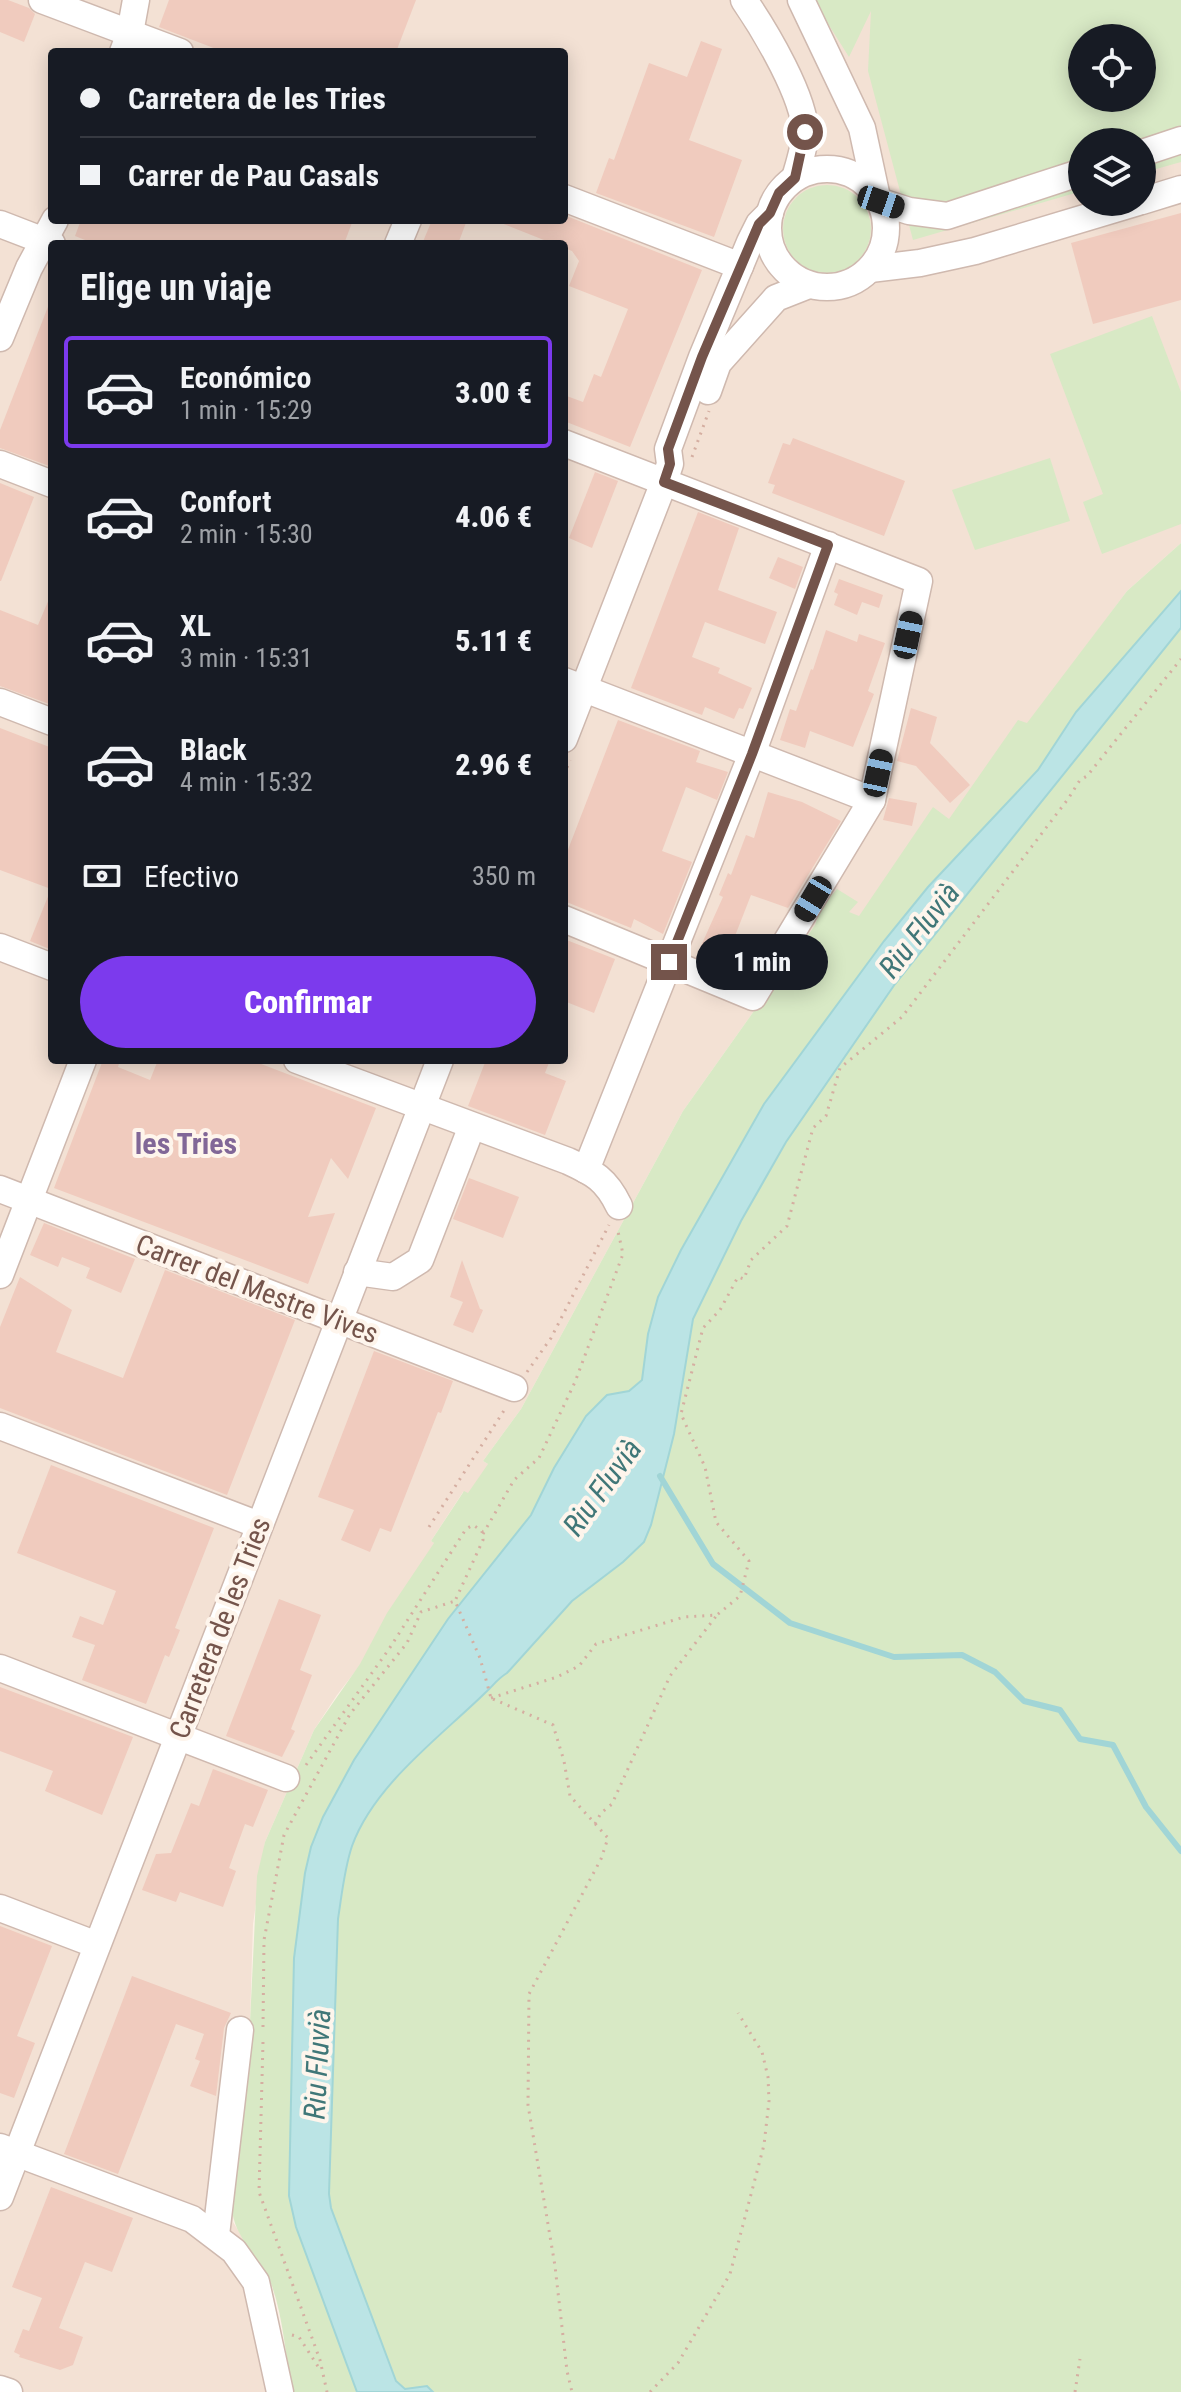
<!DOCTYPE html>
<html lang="es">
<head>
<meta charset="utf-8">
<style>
	:root { --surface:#171b24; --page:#242831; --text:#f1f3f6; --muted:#9ea1a6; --line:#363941; --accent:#7c3aed }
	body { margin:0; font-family:"Roboto Condensed",sans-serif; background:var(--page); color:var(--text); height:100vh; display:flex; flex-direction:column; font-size:30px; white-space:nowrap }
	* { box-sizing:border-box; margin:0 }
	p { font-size:26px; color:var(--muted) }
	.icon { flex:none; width:44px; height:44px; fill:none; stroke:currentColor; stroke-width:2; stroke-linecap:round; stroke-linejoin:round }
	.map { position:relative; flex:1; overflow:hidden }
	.sheet { position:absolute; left:48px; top:240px; width:520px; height:824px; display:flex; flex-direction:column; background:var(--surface); border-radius:8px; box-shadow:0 4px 20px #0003 }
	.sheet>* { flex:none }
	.hud { position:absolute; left:48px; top:48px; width:520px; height:176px; border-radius:8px; box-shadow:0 4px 20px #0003; display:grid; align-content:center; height:176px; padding:0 32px; background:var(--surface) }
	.tools { position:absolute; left:1068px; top:24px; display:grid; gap:16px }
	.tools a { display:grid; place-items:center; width:88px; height:88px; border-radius:50%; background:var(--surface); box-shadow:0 4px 20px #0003; font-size:40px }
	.end { position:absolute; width:36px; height:36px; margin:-18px; border:10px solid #74544b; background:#fff; box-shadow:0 0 0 4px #fff }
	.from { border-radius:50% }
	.bubble { position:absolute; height:56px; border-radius:28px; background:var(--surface); box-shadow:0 4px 20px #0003; font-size:26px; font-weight:800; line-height:56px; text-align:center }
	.car { position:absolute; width:24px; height:48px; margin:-24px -12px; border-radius:10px; box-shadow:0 0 6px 2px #0007; background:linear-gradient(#222 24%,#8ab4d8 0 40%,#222 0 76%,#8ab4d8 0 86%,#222 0) }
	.hud b { display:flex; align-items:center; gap:28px; height:76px; font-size:30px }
	.hud b+b { border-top:2px solid var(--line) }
	.hud i { width:20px; height:20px; background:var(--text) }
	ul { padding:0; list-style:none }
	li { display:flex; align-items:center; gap:24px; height:112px; margin:0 16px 12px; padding:0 16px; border:4px solid transparent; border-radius:8px }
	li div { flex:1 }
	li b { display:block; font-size:30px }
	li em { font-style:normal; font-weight:800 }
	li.current { border-color:var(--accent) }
	li>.icon { width:72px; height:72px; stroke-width:1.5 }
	h2 { padding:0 32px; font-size:36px; line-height:96px }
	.pay { display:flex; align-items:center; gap:20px; height:88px; padding:0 32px; font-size:30px }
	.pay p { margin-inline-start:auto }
	.primary-button { display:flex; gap:16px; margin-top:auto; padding:16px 32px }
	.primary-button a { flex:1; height:92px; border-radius:48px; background:var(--accent); color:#fff; font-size:32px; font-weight:800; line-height:92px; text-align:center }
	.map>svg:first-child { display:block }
	.residential { fill:#f3e1d4; fill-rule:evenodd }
	.green { fill:#d8e9c5; fill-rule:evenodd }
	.water { fill:#bbe4e5; stroke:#a1d5d6; stroke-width:2 }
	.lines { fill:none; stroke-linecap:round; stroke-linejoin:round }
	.stream { stroke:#a1d5d6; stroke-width:6 }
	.building { fill:#f0cbbe }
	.minor-casing { stroke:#cfb9af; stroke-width:29 }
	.path { stroke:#d5aea1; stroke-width:3; stroke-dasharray:2 6; stroke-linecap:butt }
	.minor { stroke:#fff; stroke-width:26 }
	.route { stroke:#74544b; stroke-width:10 }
	.labels { text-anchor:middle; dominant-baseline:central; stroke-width:8; stroke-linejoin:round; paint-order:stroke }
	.street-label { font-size:28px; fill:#74544b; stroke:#fef5ec }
	.water-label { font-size:30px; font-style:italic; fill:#407778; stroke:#fef5ec }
	.neighbourhood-label { font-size:30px; font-weight:bold; fill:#816797; stroke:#fef5ec }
</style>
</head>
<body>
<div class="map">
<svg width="1181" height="2392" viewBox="0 0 1181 2392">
	<rect width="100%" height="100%" fill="#fcf0e6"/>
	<path class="residential" d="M0,0H1181V543L1127,591L883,919L848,934L821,908L815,925L683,1111L521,1409L483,1461L507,1475L490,1507L463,1492L431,1541L444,1549L404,1608L337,1695L314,1730L265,1842L253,1924L250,2022L233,2222L271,2283L293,2392H0ZM1082,38H1142V98H1082ZM52,52H564V220H52ZM1082,142H1142V202H1082ZM52,244H564V1060H52Z"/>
	<g class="green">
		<path d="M813,0H1181V162L1142,173V142H1082V191L913,240L868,71L871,11L849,57ZM1082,38H1142V98H1082Z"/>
		<circle cx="827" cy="229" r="44"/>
		<polygon points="1152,316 1181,392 1181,524 1102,554 1083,502 1103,494 1050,354"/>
		<polygon points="1050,458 1070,521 975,550 952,490"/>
		<path d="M1181,543V591L1076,712L1061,734L1181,609V2392H293C285,2357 284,2320 272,2286C262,2257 234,2240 232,2208L250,2022L257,1876L265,1842L314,1730L360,1664L387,1613L434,1543L431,1541L464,1491L468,1493L488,1464L483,1461L521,1409L683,1111L815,925L821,908L837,889L858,902L849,912L859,916L933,807L949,819L1018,720L1027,723L1127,591Z"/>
	</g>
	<path class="water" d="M1181,591V628L895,984L786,1142L741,1221L693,1319L674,1434L651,1525L644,1542L623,1562L572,1601L507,1673C497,1679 493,1686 485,1693C440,1737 374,1785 352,1846C344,1870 342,1894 338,1919L329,2194L331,2208L396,2381L405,2389L427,2386L433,2392H357L296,2227L289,2196L294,1958L305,1873L311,1847L323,1817L354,1760L448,1619L531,1515L554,1468L586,1416L607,1395L629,1391L642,1380L648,1334L658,1297L681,1250L764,1104L884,941L928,887L1038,770L1076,712Z"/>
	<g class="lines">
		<polyline class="stream" points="660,1476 713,1564 790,1623 894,1657 962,1655 995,1672 1024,1701 1060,1710 1080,1739 1113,1745 1146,1807 1181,1851"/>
	</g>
	<g class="building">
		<polygon points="0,0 8,0 29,8 35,14 24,42 0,32"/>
		<polygon points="169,0 416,0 396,52 224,52 159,27"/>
		<polygon points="701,41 722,49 689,140 742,160 714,237 596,193 609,158 614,160 649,63 687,77"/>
		<polygon points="1181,213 1181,300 1093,324 1071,243"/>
		<polygon points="564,215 702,270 630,447 564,421 564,395 583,402 594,374 601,377 628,309 569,286 579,261 572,251 564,248 564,244 554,244 496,221 564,220"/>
		<polygon points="81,220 353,220 344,244 95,244 75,236"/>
		<polygon points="432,220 467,220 458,244 422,244"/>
		<polygon points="51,299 52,299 52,467 0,448 0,430"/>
		<polygon points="793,438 905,481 884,536 772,493 775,485 768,483 783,443 790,445"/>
		<polygon points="595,472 618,481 592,548 569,538"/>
		<polygon points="0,483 34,497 1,581 0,581"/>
		<polygon points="698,512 739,528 718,590 777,612 765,644 705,622 692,657 720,668 718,673 752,688 743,709 739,708 734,719 705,707 702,715 631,688"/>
		<polygon points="778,557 803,567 795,589 769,578"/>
		<polygon points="839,579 883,595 879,608 862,602 857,615 834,605 838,594 834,592"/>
		<polygon points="52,592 52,705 0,686 0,610 38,625"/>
		<polygon points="826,630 857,642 859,634 885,643 868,691 874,694 853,747 810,731 805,748 780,740 790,709 796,711 811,669 813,670"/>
		<polygon points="911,708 937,717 930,743 970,785 950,803 916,766 897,761"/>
		<polygon points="618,720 700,751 696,762 728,772 717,800 686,787 662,851 692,862 663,934 634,919 631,928 564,901 564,860"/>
		<polygon points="0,728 52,748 52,950 30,941 51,889 0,870"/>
		<polygon points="768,792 802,802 841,821 788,908 751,895 726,959 700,948 723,897 719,895 728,873 731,875 746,835 754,838"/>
		<polygon points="889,798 917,803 912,826 883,820"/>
		<polygon points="564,939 615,959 594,1013 564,1001"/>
		<polygon points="103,1060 120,1060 118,1067 150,1080 158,1060 251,1060 376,1108 348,1179 331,1158 308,1217 335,1213 308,1284 54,1188"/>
		<polygon points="486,1060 550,1060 545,1073 566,1081 545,1135 468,1106"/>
		<polygon points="469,1178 519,1197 503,1238 453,1219"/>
		<polygon points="44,1223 135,1259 121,1293 86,1278 90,1268 62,1257 58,1267 30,1255"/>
		<polygon points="462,1260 480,1309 476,1307 483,1310 473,1333 453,1325 463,1302 450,1297"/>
		<polygon points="165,1270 295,1320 227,1495 0,1408 0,1327 20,1277 72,1310 56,1352 123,1378"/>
		<polygon points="374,1351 453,1381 441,1413 438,1412 391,1532 380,1528 370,1552 341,1540 354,1510 318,1497"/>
		<polygon points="51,1465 214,1528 175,1628 180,1630 169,1657 165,1655 146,1704 82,1680 95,1645 72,1637 80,1616 103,1625 116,1591 17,1553"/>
		<polygon points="279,1599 321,1615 300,1670 312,1675 291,1729 295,1731 282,1757 226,1736"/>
		<polygon points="0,1687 133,1737 102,1815 45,1791 53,1771 0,1751"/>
		<polygon points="213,1769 268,1790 253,1827 245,1824 229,1868 236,1871 223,1907 180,1892 176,1902 142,1890 156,1854 171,1853 191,1803 199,1806"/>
		<polygon points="0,1926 52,1946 17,2036 35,2043 14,2098 0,2093"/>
		<polygon points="132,1976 231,2013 224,2028 216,2096 190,2086 200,2061 195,2059 204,2034 176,2024 118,2174 64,2154"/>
		<polygon points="51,2187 133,2218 112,2272 85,2262 59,2328 83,2337 73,2365 60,2370 19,2357 20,2355 14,2352 23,2329 29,2331 42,2298 12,2287"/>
	</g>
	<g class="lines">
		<defs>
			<g id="minor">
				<polyline points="42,0 180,52"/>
				<path d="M744,0C764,29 807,100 805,135C804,149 799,164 795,178"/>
				<polyline points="801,0 862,128 876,193"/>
				<polyline points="123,52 130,33 136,0"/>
				<polyline points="1142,153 1181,140"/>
				<circle cx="827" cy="228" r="59"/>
				<polyline points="564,198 740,266"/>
				<polyline points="1142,201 1181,189"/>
				<polyline points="881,202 909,211 947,216 1082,172"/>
				<polyline points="0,224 52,244"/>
				<polyline points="398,244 408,220"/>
				<polyline points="870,269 920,263 975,251 1138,202"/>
				<polyline points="0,338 29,268 55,220"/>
				<polyline points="708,391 718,363 776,298 809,285"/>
				<polyline points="564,443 919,581 872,800 753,997 564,919"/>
				<polyline points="0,464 52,484"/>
				<polyline points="564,681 872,800"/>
				<polyline points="0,702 52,722"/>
				<polyline points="564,739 664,482 670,464 668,449 702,357 750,242 759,224 770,213"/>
				<polyline points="0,947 52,967"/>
				<path d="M297,1060L568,1161C594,1173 606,1179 619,1206"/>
				<polyline points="586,1170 752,754 828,545"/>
				<polyline points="0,1189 514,1388"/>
				<polyline points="357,1272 393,1277 420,1260 472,1126"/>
				<polyline points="0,1275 83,1060"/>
				<polyline points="0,1426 259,1525"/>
				<polyline points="0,1668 286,1778"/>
				<polyline points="0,1908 97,1945"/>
				<polyline points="0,2147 192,2219 234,2251 256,2282 280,2392"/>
				<polyline points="0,2197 440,1060"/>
				<polyline points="216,2235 240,2030"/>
				<polyline points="0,2389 9,2392"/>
			</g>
		</defs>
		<use href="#minor" class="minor-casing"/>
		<g class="path">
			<polyline points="692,457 709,411"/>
			<polyline points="564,775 570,760"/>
			<polyline points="527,1372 551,1338 609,1225"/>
			<polyline points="429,1527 505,1409"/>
			<polyline points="483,1534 514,1480 539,1458 575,1382 623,1254 617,1227"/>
			<polyline points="491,1698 557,1677 579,1666 596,1644 684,1617 717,1615 740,1596 749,1561 716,1522 705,1467 681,1414 703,1328 720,1310 738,1277 744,1279 751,1260 787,1226 813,1128 826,1116 840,1068 902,1017 1068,799 1080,780 1087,776 1181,659"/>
			<polyline points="493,1699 553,1725 564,1761 570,1796 608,1838 601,1859 529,1994 528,2105 555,2266 567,2371 572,2392"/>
			<polyline points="306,1765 389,1649 466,1529 473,1525 482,1531 483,1540 455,1601 480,1658 491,1698"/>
			<polyline points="595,1824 601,1813 612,1804 670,1676 717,1615"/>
			<polyline points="263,2027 264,1940 284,1835 350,1714 407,1643 421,1612 455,1601"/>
			<polyline points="263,2042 259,2192 320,2360 327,2392"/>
			<polyline points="292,2335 299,2337 321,2371"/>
			<polyline points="650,2392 678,2363 730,2274 764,2145 769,2101 768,2077 762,2052 738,2013"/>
			<polyline points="1075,2392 1080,2359"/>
		</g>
		<use href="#minor" class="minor"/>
	</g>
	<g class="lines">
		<polyline class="route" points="669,962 752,754 828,545 664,482 670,464 668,449 702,357 759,224 770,213 779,193 795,178 805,132"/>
	</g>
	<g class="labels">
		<g class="street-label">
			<text transform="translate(257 1289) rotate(21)">Carrer del Mestre Vives</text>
			<text transform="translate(220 1628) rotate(-69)">Carretera de les Tries</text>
		</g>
		<g class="water-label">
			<text transform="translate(919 930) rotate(-52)">Riu Fluvià</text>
			<text transform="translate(602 1487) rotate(-54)">Riu Fluvià</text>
			<text transform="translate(317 2064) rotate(-87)">Riu Fluvià</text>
		</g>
		<g class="neighbourhood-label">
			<text x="186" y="1143">les Tries</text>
		</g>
	</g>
</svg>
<div class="tools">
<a><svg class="icon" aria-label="locate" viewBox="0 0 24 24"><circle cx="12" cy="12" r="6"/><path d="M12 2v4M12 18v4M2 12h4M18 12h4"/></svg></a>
<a><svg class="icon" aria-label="layers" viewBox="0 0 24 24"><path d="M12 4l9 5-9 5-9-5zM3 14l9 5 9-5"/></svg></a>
</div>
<i class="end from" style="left:805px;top:132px"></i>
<i class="end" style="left:669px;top:962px"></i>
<div class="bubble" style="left:696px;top:934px;width:132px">1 min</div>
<i class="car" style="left:881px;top:202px;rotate:109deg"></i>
<i class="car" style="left:908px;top:635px;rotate:12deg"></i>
<i class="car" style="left:878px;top:773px;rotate:12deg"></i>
<i class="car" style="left:813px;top:899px;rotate:211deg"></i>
<div class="hud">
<b><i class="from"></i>Carretera de les Tries</b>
<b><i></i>Carrer de Pau Casals</b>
</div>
<section class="sheet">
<h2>Elige un viaje</h2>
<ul>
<li class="current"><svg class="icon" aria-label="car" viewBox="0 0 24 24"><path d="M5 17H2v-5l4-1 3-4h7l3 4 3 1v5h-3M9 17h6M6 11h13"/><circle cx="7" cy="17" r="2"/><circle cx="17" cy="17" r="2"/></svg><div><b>Económico</b><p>1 min · 15:29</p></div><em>3.00 €</em></li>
<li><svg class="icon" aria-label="car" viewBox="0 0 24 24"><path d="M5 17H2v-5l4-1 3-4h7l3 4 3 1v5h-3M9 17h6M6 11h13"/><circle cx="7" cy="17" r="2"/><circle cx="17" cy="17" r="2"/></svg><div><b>Confort</b><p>2 min · 15:30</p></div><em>4.06 €</em></li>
<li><svg class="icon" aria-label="car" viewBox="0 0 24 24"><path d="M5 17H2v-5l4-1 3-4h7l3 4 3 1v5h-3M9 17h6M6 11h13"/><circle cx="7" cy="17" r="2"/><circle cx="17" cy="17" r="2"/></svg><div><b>XL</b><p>3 min · 15:31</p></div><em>5.11 €</em></li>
<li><svg class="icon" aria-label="car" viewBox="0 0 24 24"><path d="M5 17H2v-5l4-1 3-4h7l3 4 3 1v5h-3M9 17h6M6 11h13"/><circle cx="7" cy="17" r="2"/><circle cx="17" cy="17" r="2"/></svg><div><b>Black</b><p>4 min · 15:32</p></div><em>2.96 €</em></li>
</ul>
<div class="pay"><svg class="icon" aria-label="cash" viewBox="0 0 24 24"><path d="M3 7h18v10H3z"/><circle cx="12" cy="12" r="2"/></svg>Efectivo<p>350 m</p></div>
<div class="primary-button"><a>Confirmar</a></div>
</section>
</div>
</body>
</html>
